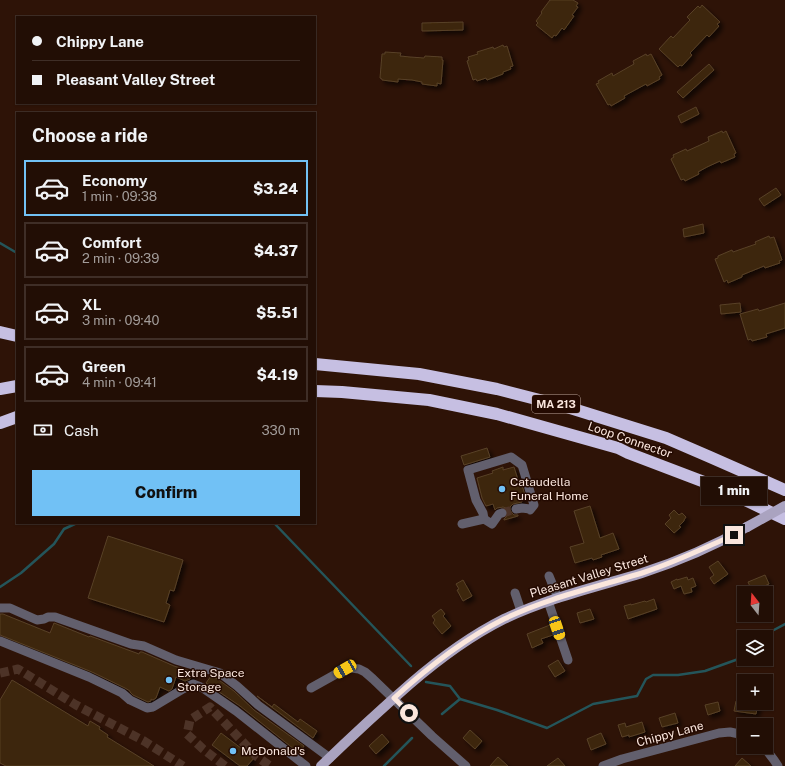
<!DOCTYPE html>
<html lang="en">
<head>
<meta charset="utf-8">
<style>
	:root { --surface:#220e05; --page:#2e1c13; --text:#f1f3f6; --muted:#a29c9a; --line:#3f2e27; --accent:#71c1f5 }
	body { margin:0; font-family:"Public Sans",sans-serif; background:var(--page); color:var(--text); height:100vh; display:flex; flex-direction:column; font-size:15px; white-space:nowrap }
	* { box-sizing:border-box; margin:0 }
	p { font-size:13px; color:var(--muted) }
	.icon { flex:none; width:22px; height:22px; fill:none; stroke:currentColor; stroke-width:2; stroke-linecap:round; stroke-linejoin:round }
	.map { position:relative; flex:1; overflow:hidden }
	.details { position:absolute; left:16px; top:112px; width:300px; height:412px; display:flex; flex-direction:column; background:var(--surface); border-radius:0px; box-shadow:0 1px 3px #0004,0 0 0 1px var(--line) }
	.details>* { flex:none }
	.top-card { position:absolute; left:16px; top:16px; width:300px; height:88px; border-radius:0px; box-shadow:0 1px 3px #0004,0 0 0 1px var(--line); display:grid; align-content:center; height:88px; padding:0 16px; background:var(--surface) }
	.needle { width:26px; rotate:343deg }
	.fabs { position:absolute; left:737px; top:586px; display:grid; gap:8px }
	.fabs a { display:grid; place-items:center; width:36px; height:36px; border-radius:0px; background:var(--surface); box-shadow:0 1px 3px #0004,0 0 0 1px var(--line); font-size:20px }
	.end { position:absolute; width:18px; height:18px; margin:-9px; border:5px solid #fae6dd; background:#111; box-shadow:0 0 0 2px #111 }
	.from { border-radius:50% }
	.bubble { position:absolute; height:28px; border-radius:0px; background:var(--surface); box-shadow:0 1px 3px #0004,0 0 0 1px var(--line); font-size:13px; font-weight:800; line-height:28px; text-align:center }
	.car { position:absolute; width:12px; height:24px; margin:-12px -6px; border-radius:5px; box-shadow:0 0 3px 1px #0007; background:linear-gradient(#f5c518 24%,#345 0 40%,#f5c518 0 76%,#345 0 86%,#f5c518 0) }
	.top-card b { display:flex; align-items:center; gap:14px; height:38px; font-size:15px }
	.top-card b+b { border-top:1px solid var(--line) }
	.top-card i { width:10px; height:10px; background:var(--text) }
	ul { padding:0; list-style:none }
	li { display:flex; align-items:center; gap:12px; height:56px; margin:0 8px 6px; padding:0 8px; border:2px solid var(--line); border-radius:0px }
	li div { flex:1 }
	li b { display:block; font-size:15px }
	li em { font-style:normal; font-weight:800 }
	li.selected { border-color:var(--accent) }
	li>.icon { width:36px; height:36px; stroke-width:1.5 }
	h2 { padding:0 16px; font-size:18px; line-height:48px }
	.pay { display:flex; align-items:center; gap:10px; height:44px; padding:0 16px; font-size:15px }
	.pay p { margin-inline-start:auto }
	.primary-button { display:flex; gap:8px; margin-top:auto; padding:8px 16px }
	.primary-button a { flex:1; height:46px; border-radius:0px; background:var(--accent); color:#111; font-size:16px; font-weight:800; line-height:46px; text-align:center }
	.map>svg:first-child { display:block }
	.lines { fill:none; stroke-linecap:round; stroke-linejoin:round }
	.stream { stroke:#24555a; stroke-width:2.5 }
	.building { fill:#3d260a; stroke:#584128; filter:url(#shadow) }
	.minor-tunnel { stroke:#4d3327; stroke-width:9; stroke-dasharray:9 4.5; stroke-linecap:butt }
	.minor { stroke:#625f6d; stroke-width:9 }
	.major { stroke:#aaa3c0; stroke-width:10 }
	.highway { stroke:#c6bfe2; stroke-width:12 }
	.major-bridge { stroke:#aaa3c0; stroke-width:10 }
	.route { stroke:#fae6dd; stroke-width:5 }
	.poi-dot { fill:#71c1f5; stroke:#240a01; stroke-width:1.5 }
	.labels { text-anchor:middle; dominant-baseline:central; stroke-width:3; stroke-linejoin:round; paint-order:stroke }
	.shield { fill:#240a01; stroke:#baa49b; stroke-width:1 }
	.shield-label { font-size:11px; font-weight:bold; fill:#fae6dd }
	.street-label { font-size:12px; fill:#fae6dd; stroke:#240a01 }
	.poi-label { font-size:12px; fill:#fae6dd; stroke:#240a01; text-anchor:start }
</style>
</head>
<body>
<div class="map">
<svg width="785" height="766" viewBox="0 0 785 766">
	<defs>
		<filter id="shadow"><feDropShadow dx="3.5" dy="3.5" stdDeviation="2" flood-color="#0009"/></filter>
	</defs>
	<rect width="100%" height="100%" fill="#2e1307"/>
	<g class="lines">
		<g class="stream">
			<polyline points="0,243 17,253"/>
			<polyline points="274,523 411,666"/>
			<polyline points="0,587 21,573 54,544 64,529 77,523"/>
			<polyline points="766,637 772,631 785,624"/>
			<polyline points="426,682 450,686 460,699"/>
			<polyline points="442,714 460,699 497,710 547,728 593,704 637,696 646,679 653,675 678,675 705,671 744,657"/>
			<polyline points="384,766 412,738"/>
		</g>
	</g>
	<g class="building">
		<polygon points="550,0 573,0 578,3 576,6 578,7 572,15 574,16 564,30 562,28 556,36 554,35 552,38 536,25 538,23 536,21 542,13 541,12"/>
		<polygon points="702,5 720,22 717,24 719,26 709,37 707,35 690,53 692,55 682,66 680,65 678,67 659,49 671,36 673,38 690,20 687,17 698,6 700,8"/>
		<polygon points="463,22 463,30 422,31 422,23"/>
		<polygon points="503,45 504,47 507,46 513,66 510,67 511,69 503,72 503,74 487,80 486,78 477,81 476,79 473,80 467,61 469,60 468,57 478,54 477,52 493,47 494,49"/>
		<polygon points="385,52 401,53 400,56 410,57 424,58 425,56 442,57 442,60 443,60 441,84 437,83 437,86 422,84 422,82 412,80 398,79 398,82 382,80 382,79 380,78 382,54 385,54"/>
		<polygon points="646,54 647,56 651,54 662,75 659,77 660,79 647,86 646,84 624,96 625,98 611,106 610,104 608,105 596,84 599,83 598,81 612,73 613,76 634,64 633,61"/>
		<polygon points="709,64 714,70 683,98 677,92"/>
		<polygon points="696,107 699,114 681,123 678,116"/>
		<polygon points="722,131 723,133 726,131 736,153 734,154 735,157 721,163 720,161 707,167 698,172 699,174 685,181 684,179 681,180 671,159 674,157 673,155 686,149 687,151 709,141 708,137"/>
		<polygon points="776,188 781,195 764,206 759,199"/>
		<polygon points="703,224 704,233 684,237 683,229"/>
		<polygon points="769,236 770,238 774,237 782,260 779,261 780,263 765,268 764,266 742,275 742,277 728,283 727,280 724,282 715,259 718,258 718,256 732,250 733,252 756,244 755,242"/>
		<polygon points="740,303 741,312 721,314 720,305"/>
		<polygon points="785,303 785,328 766,334 767,337 752,341 751,339 748,340 740,314 758,309 759,311"/>
		<polygon points="487,448 490,457 464,465 461,456"/>
		<polygon points="503,467 503,470 514,467 519,483 521,482 525,495 520,496 522,502 513,504 510,507 510,510 512,513 514,515 518,515 518,516 504,520 504,519 508,515 508,511 506,508 503,507 497,508 495,510 493,504 486,506 482,498 477,478 493,473 492,471"/>
		<polygon points="590,506 600,538 613,533 619,549 601,555 602,557 593,560 592,558 575,563 570,547 584,543 574,511"/>
		<polygon points="674,510 679,515 682,513 686,517 684,520 684,521 679,526 681,527 674,533 665,524 671,518 669,515"/>
		<polygon points="108,536 183,560 174,591 170,590 166,603 170,605 164,622 88,598"/>
		<polygon points="718,561 728,574 714,584 710,578 714,575 709,567"/>
		<polygon points="765,575 769,584 752,591 748,582"/>
		<polygon points="687,577 688,580 693,578 696,586 691,588 692,592 684,594 681,586 674,589 671,582 677,579 677,580"/>
		<polygon points="463,580 472,596 463,601 457,590 459,589 456,584"/>
		<polygon points="654,599 657,609 628,619 624,606 631,604 631,605 645,601 646,602"/>
		<polygon points="441,609 445,614 443,616 451,626 442,634 433,623 435,620 432,616"/>
		<polygon points="590,609 594,619 580,623 577,613"/>
		<polygon points="0,614 3,614 50,633 54,623 89,637 90,636 139,654 140,652 142,652 174,666 193,672 190,679 185,681 176,677 172,689 169,691 160,687 156,698 153,700 151,699 151,701 148,702 133,695 130,692 130,691 125,688 92,672 0,635"/>
		<polygon points="550,625 553,635 541,639 543,643 532,648 527,634"/>
		<polygon points="558,660 565,671 555,677 548,666"/>
		<polygon points="211,676 216,678 234,691 254,710 304,746 299,753 240,706 206,683"/>
		<polygon points="12,680 88,726 90,721 100,727 99,729 108,735 107,737 154,766 6,766 0,763 0,700"/>
		<polygon points="257,696 272,707 274,704 298,722 300,719 317,731 313,738"/>
		<polygon points="736,701 744,702 744,703 758,703 756,714 734,711"/>
		<polygon points="718,702 720,711 708,715 705,705"/>
		<polygon points="675,713 678,723 662,727 659,718"/>
		<polygon points="642,722 645,732 629,737 629,735 622,737 618,725 625,723 626,727"/>
		<polygon points="470,730 482,741 475,749 463,738"/>
		<polygon points="221,733 254,758 247,766 240,766 212,745"/>
		<polygon points="601,733 606,744 591,750 587,739"/>
		<polygon points="382,734 389,742 376,754 369,746"/>
		<polygon points="498,757 508,766 490,766"/>
		<polygon points="558,758 565,766 547,766"/>
		<polygon points="742,758 751,766 735,766"/>
	</g>
	<g class="lines">
		<g class="minor-tunnel">
			<polyline points="502,513 516,509"/>
			<polyline points="0,673 18,669 76,705 144,741 183,766"/>
			<polyline points="225,766 203,749 187,734 190,720 210,707 256,756 270,766"/>
		</g>
		<g class="minor">
			<polyline points="484,519 492,524 499,514 502,513"/>
			<polyline points="462,524 484,519 483,513 476,500 468,470 511,457 522,465 534,505 530,510 530,509 522,508 516,509"/>
			<polyline points="549,576 558,598"/>
			<polyline points="515,593 521,611"/>
			<polyline points="548,601 568,660"/>
			<polyline points="0,608 10,608 37,620 44,619 48,617 55,617 131,644 144,646 176,660 220,673 237,686 258,705 330,758"/>
			<polyline points="0,641 89,677 122,693 130,700 147,708 153,707 183,689 193,684 203,688 236,711 306,766"/>
			<polyline points="311,688 345,669 351,668 359,669 365,672 373,679 432,736 466,766"/>
			<polyline points="764,747 774,760 778,766"/>
			<polyline points="603,766 622,759 719,733 730,732 744,735"/>
		</g>
		<path class="major" d="M321,766C350,738 379,711 410,684C439,659 470,636 504,619C548,598 596,587 642,573C679,561 714,546 747,527"/>
		<g class="highway">
			<polyline points="0,332 17,336"/>
			<polyline points="315,364 419,374 497,389 567,407 666,438 710,457 785,490"/>
			<polyline points="0,389 17,386"/>
			<polyline points="315,391 342,392 429,400 497,414 618,448 628,453 720,488 785,519"/>
			<polyline points="0,423 17,417"/>
		</g>
		<polyline class="major-bridge" points="747,527 785,506"/>
	</g>
	<g class="lines">
		<path class="route" d="M409,713L394,698C427,668 464,639 504,619C549,597 598,587 645,572C676,562 704,548 734,535"/>
	</g>
	<g class="poi-dot">
		<circle cx="502" cy="489" r="4"/>
		<circle cx="169" cy="680" r="4"/>
		<circle cx="233" cy="751" r="4"/>
	</g>
	<g class="labels">
		<rect class="shield" x="532" y="395" width="48" height="18" rx="3"/>
		<g class="shield-label">
			<text x="556" y="404">MA 213</text>
		</g>
		<g class="street-label">
			<text transform="translate(630 440) rotate(19)">Loop Connector</text>
			<text transform="translate(589 576) rotate(-17)">Pleasant Valley Street</text>
			<text transform="translate(670 734) rotate(-15)">Chippy Lane</text>
		</g>
		<g class="poi-label">
			<text x="510" y="482">Cataudella<tspan x="510" dy="14">Funeral Home</tspan></text>
			<text x="177" y="673">Extra Space<tspan x="177" dy="14">Storage</tspan></text>
			<text x="241" y="751">McDonald's</text>
		</g>
	</g>
</svg>
<div class="fabs">
<a><svg class="needle" viewBox="-14 -14 28 28"><path d="M0-13l5 13h-10z" fill="#e53935"/><path d="M0 13l5-13h-10z" fill="#a29c9a"/></svg></a>
<a><svg class="icon" aria-label="layers" viewBox="0 0 24 24"><path d="M12 4l9 5-9 5-9-5zM3 14l9 5 9-5"/></svg></a>
<a>+</a>
<a>−</a>
</div>
<i class="end from" style="left:409px;top:713px"></i>
<i class="end" style="left:734px;top:535px"></i>
<div class="bubble" style="left:701px;top:477px;width:66px">1 min</div>
<i class="car" style="left:557px;top:628px;rotate:161deg"></i>
<i class="car" style="left:345px;top:669px;rotate:240deg"></i>
<div class="top-card">
<b><i class="from"></i>Chippy Lane</b>
<b><i></i>Pleasant Valley Street</b>
</div>
<section class="details">
<h2>Choose a ride</h2>
<ul>
<li class="selected"><svg class="icon" aria-label="car" viewBox="0 0 24 24"><path d="M5 17H2v-5l4-1 3-4h7l3 4 3 1v5h-3M9 17h6M6 11h13"/><circle cx="7" cy="17" r="2"/><circle cx="17" cy="17" r="2"/></svg><div><b>Economy</b><p>1 min · 09:38</p></div><em>$3.24</em></li>
<li><svg class="icon" aria-label="car" viewBox="0 0 24 24"><path d="M5 17H2v-5l4-1 3-4h7l3 4 3 1v5h-3M9 17h6M6 11h13"/><circle cx="7" cy="17" r="2"/><circle cx="17" cy="17" r="2"/></svg><div><b>Comfort</b><p>2 min · 09:39</p></div><em>$4.37</em></li>
<li><svg class="icon" aria-label="car" viewBox="0 0 24 24"><path d="M5 17H2v-5l4-1 3-4h7l3 4 3 1v5h-3M9 17h6M6 11h13"/><circle cx="7" cy="17" r="2"/><circle cx="17" cy="17" r="2"/></svg><div><b>XL</b><p>3 min · 09:40</p></div><em>$5.51</em></li>
<li><svg class="icon" aria-label="car" viewBox="0 0 24 24"><path d="M5 17H2v-5l4-1 3-4h7l3 4 3 1v5h-3M9 17h6M6 11h13"/><circle cx="7" cy="17" r="2"/><circle cx="17" cy="17" r="2"/></svg><div><b>Green</b><p>4 min · 09:41</p></div><em>$4.19</em></li>
</ul>
<div class="pay"><svg class="icon" aria-label="cash" viewBox="0 0 24 24"><path d="M3 7h18v10H3z"/><circle cx="12" cy="12" r="2"/></svg>Cash<p>330 m</p></div>
<div class="primary-button"><a>Confirm</a></div>
</section>
</div>
</body>
</html>
